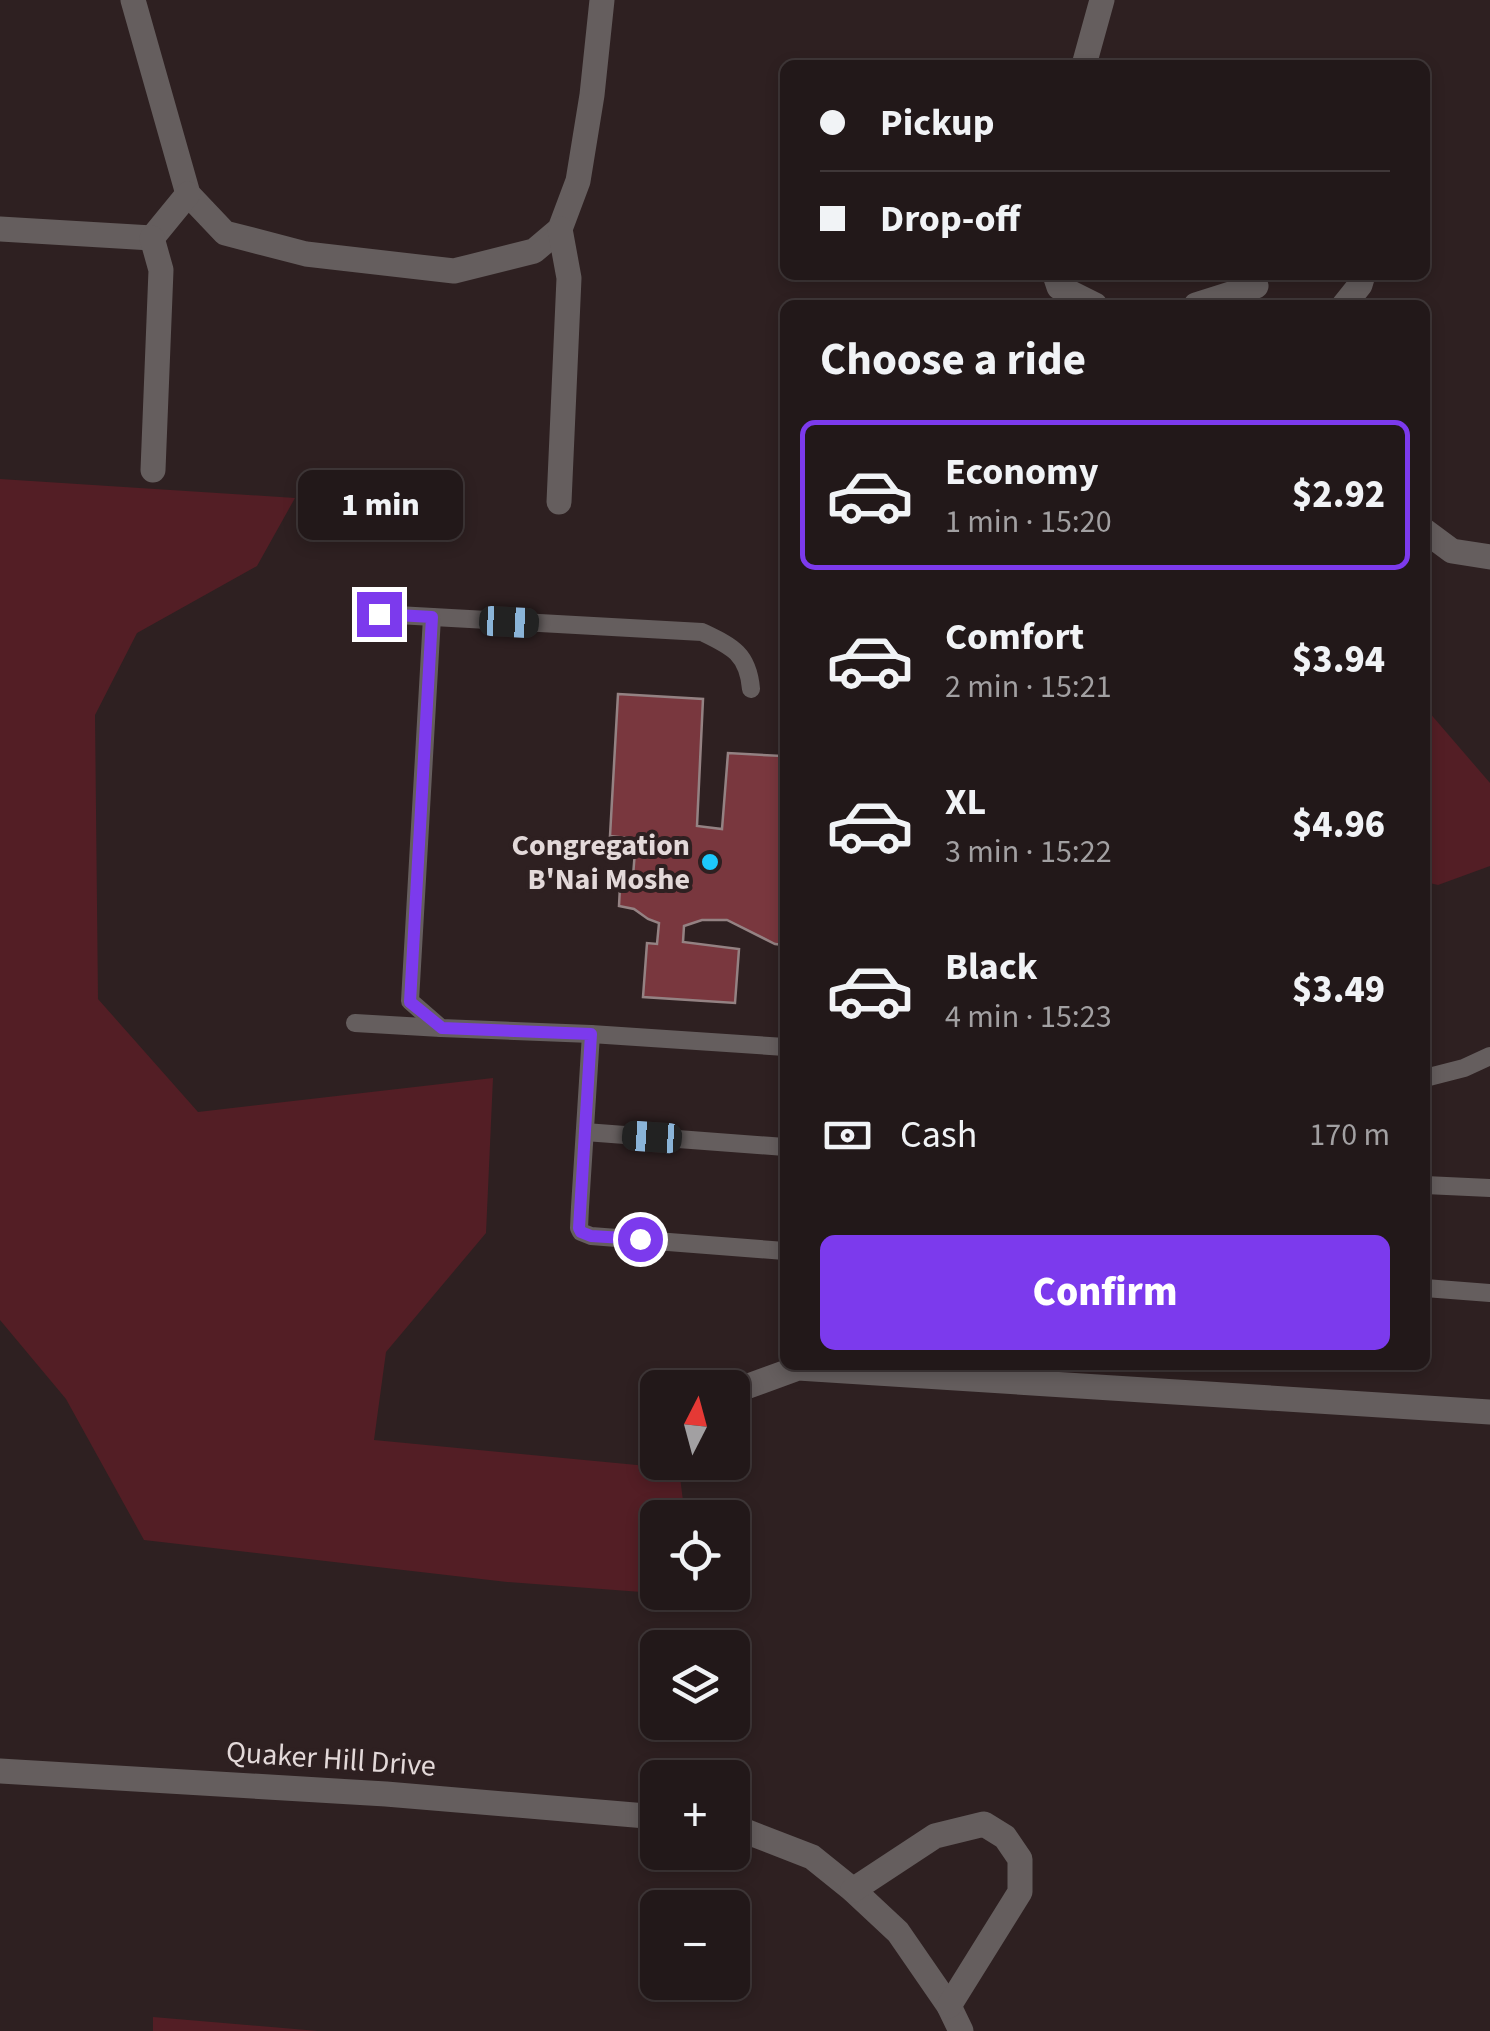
<!DOCTYPE html>
<html lang="en">
<head>
<meta charset="utf-8">
<style>
	:root { --surface:#221819; --page:#2e2526; --text:#f1f3f6; --muted:#a2a0a2; --line:#3f3738; --accent:#7c3aed }
	body { margin:0; font-family:"Source Sans 3",sans-serif; background:var(--page); color:var(--text); height:100vh; display:flex; flex-direction:column; font-size:38px; white-space:nowrap }
	* { box-sizing:border-box; margin:0 }
	p { font-size:32px; color:var(--muted) }
	.icon { flex:none; width:55px; height:55px; fill:none; stroke:currentColor; stroke-width:2; stroke-linecap:round; stroke-linejoin:round }
	.map { position:relative; flex:1; overflow:hidden }
	.sheet { position:absolute; left:780px; top:300px; width:650px; height:1070px; display:flex; flex-direction:column; background:var(--surface); border-radius:15px; box-shadow:0 5px 15px #0003,0 0 0 2px var(--line) }
	.sheet>* { flex:none }
	.top-card { position:absolute; left:780px; top:60px; width:650px; height:220px; border-radius:15px; box-shadow:0 5px 15px #0003,0 0 0 2px var(--line); display:grid; align-content:center; height:220px; padding:0 40px; background:var(--surface) }
	.needle { width:65px; rotate:6deg }
	.fabs { position:absolute; left:640px; top:1370px; display:grid; gap:20px }
	.fabs a { display:grid; place-items:center; width:110px; height:110px; border-radius:15px; background:var(--surface); box-shadow:0 5px 15px #0003,0 0 0 2px var(--line); font-size:50px }
	.end { position:absolute; width:45px; height:45px; margin:-22px; border:12px solid #7c3aed; background:#fff; box-shadow:0 0 0 5px #fff }
	.from { border-radius:50% }
	.bubble { position:absolute; height:70px; border-radius:15px; background:var(--surface); box-shadow:0 5px 15px #0003,0 0 0 2px var(--line); font-size:32px; font-weight:800; line-height:70px; text-align:center }
	.car { position:absolute; width:30px; height:60px; margin:-30px -15px; border-radius:12px; box-shadow:0 0 8px 2px #0007; background:linear-gradient(#222 24%,#8ab4d8 0 40%,#222 0 76%,#8ab4d8 0 86%,#222 0) }
	.top-card b { display:flex; align-items:center; gap:35px; height:95px; font-size:38px }
	.top-card b+b { border-top:2px solid var(--line) }
	.top-card i { width:25px; height:25px; background:var(--text) }
	ul { padding:0; list-style:none }
	li { display:flex; align-items:center; gap:30px; height:150px; margin:0 20px 15px; padding:0 20px; border:5px solid transparent; border-radius:15px }
	li div { flex:1 }
	li b { display:block; font-size:38px }
	li em { font-style:normal; font-weight:800 }
	li.selected { border-color:var(--accent) }
	li>.icon { width:90px; height:90px; stroke-width:1.5 }
	h2 { padding:0 40px; font-size:45px; line-height:120px }
	.pay { display:flex; align-items:center; gap:25px; height:110px; padding:0 40px; font-size:38px }
	.pay p { margin-inline-start:auto }
	.action { display:flex; gap:20px; margin-top:auto; padding:20px 40px }
	.action a { flex:1; height:115px; border-radius:15px; background:var(--accent); color:#fff; font-size:40px; font-weight:800; line-height:115px; text-align:center }
	.map>svg:first-child { display:block }
	.green { fill:#531e25 }
	.building { fill:#79373e; stroke:#948283; stroke-width:2.5 }
	.lines { fill:none; stroke-linecap:round; stroke-linejoin:round }
	.service { stroke:#655e5e; stroke-width:18 }
	.minor { stroke:#655e5e; stroke-width:25 }
	.route { stroke:#7c3aed; stroke-width:12 }
	.poi-dot { fill:#1dc9fc; stroke:#2e2021; stroke-width:4 }
	.labels { text-anchor:middle; dominant-baseline:central; stroke-width:8; stroke-linejoin:round; paint-order:stroke }
	.poi-label { font-size:30px; font-weight:bold; fill:#e3d9d9; stroke:#2e2021; text-anchor:end }
	.street-label { font-size:30px; fill:#e3d9d9; stroke:#2e2021 }
</style>
</head>
<body>
<div class="map">
<svg width="1490" height="2031" viewBox="0 0 1490 2031">
	<rect width="100%" height="100%" fill="#2e2021"/>
	<g class="green">
		<polygon points="0,479 295,498 257,566 137,633 95,715 98,999 198,1112 493,1078 486,1233 386,1352 374,1440 679,1469 685,1517 658,1518 658,1592 694,1593 695,1596 507,1582 144,1540 66,1399 0,1320"/>
		<polygon points="1425,711 1428,711 1490,783 1490,866 1438,885 1425,882"/>
		<polygon points="153,2017 318,2031 153,2031"/>
	</g>
	<polygon class="building" points="618,694 703,699 697,826 722,829 728,753 782,756 785,703 785,945 775,944 727,920 702,920 684,926 683,942 739,949 735,1003 643,997 647,943 657,944 659,923 648,919 634,909 619,906 620,886 632,888 636,839 610,836"/>
	<g class="lines">
		<g class="service">
			<path d="M379,614L702,632C731,646 748,653 751,689"/>
			<polyline points="432,617 410,1001 441,1028 591,1034 785,1047"/>
			<polyline points="355,1023 441,1028"/>
			<polyline points="591,1034 580,1207 579,1228 581,1232 591,1236 785,1251"/>
			<polyline points="1425,1078 1464,1068 1490,1056"/>
			<polyline points="585,1132 785,1147"/>
			<polyline points="1425,1185 1490,1188"/>
			<polyline points="1425,1288 1490,1293"/>
		</g>
		<g class="minor">
			<polyline points="133,0 188,194 225,233 306,254 454,271 534,251 560,229 578,181 592,95 602,0"/>
			<polyline points="1084,65 1102,0"/>
			<polyline points="0,229 152,238 188,194"/>
			<polyline points="152,238 161,270 153,470"/>
			<polyline points="1055,275 1059,287 1095,305"/>
			<polyline points="1196,305 1256,286"/>
			<polyline points="1344,305 1360,285 1363,275"/>
			<polyline points="559,502 569,278 560,229"/>
			<polyline points="1425,531 1452,551 1490,557"/>
			<polyline points="732,1392 798,1368 1490,1412"/>
			<polyline points="0,1771 386,1794 658,1817"/>
			<polyline points="732,1826 812,1857 853,1890 898,1932 949,2006 961,2031"/>
			<polyline points="853,1890 935,1836 984,1824 1005,1837 1020,1859 1020,1892 949,2006"/>
		</g>
	</g>
	<g class="lines">
		<polyline class="route" points="379,614 432,617 410,1002 442,1028 591,1034 579,1228 581,1232 591,1236 640,1239"/>
	</g>
	<circle class="poi-dot" cx="710" cy="862" r="10"/>
	<g class="labels">
		<g class="poi-label">
			<text x="690" y="845">Congregation<tspan x="690" dy="34">B'Nai Moshe</tspan></text>
		</g>
		<g class="street-label">
			<text transform="translate(331 1759) rotate(4)">Quaker Hill Drive</text>
		</g>
	</g>
</svg>
<div class="fabs">
<a><svg class="needle" viewBox="-14 -14 28 28"><path d="M0-13l5 13h-10z" fill="#e53935"/><path d="M0 13l5-13h-10z" fill="#a2a0a2"/></svg></a>
<a><svg class="icon" aria-label="locate" viewBox="0 0 24 24"><circle cx="12" cy="12" r="6"/><path d="M12 2v4M12 18v4M2 12h4M18 12h4"/></svg></a>
<a><svg class="icon" aria-label="layers" viewBox="0 0 24 24"><path d="M12 4l9 5-9 5-9-5zM3 14l9 5 9-5"/></svg></a>
<a>+</a>
<a>−</a>
</div>
<i class="end from" style="left:640px;top:1239px"></i>
<i class="end" style="left:379px;top:614px"></i>
<div class="bubble" style="left:298px;top:470px;width:165px">1 min</div>
<i class="car" style="left:509px;top:622px;rotate:93deg"></i>
<i class="car" style="left:652px;top:1137px;rotate:274deg"></i>
<div class="top-card">
<b><i class="from"></i>Pickup</b>
<b><i></i>Drop-off</b>
</div>
<section class="sheet">
<h2>Choose a ride</h2>
<ul>
<li class="selected"><svg class="icon" aria-label="car" viewBox="0 0 24 24"><path d="M5 17H2v-5l4-1 3-4h7l3 4 3 1v5h-3M9 17h6M6 11h13"/><circle cx="7" cy="17" r="2"/><circle cx="17" cy="17" r="2"/></svg><div><b>Economy</b><p>1 min · 15:20</p></div><em>$2.92</em></li>
<li><svg class="icon" aria-label="car" viewBox="0 0 24 24"><path d="M5 17H2v-5l4-1 3-4h7l3 4 3 1v5h-3M9 17h6M6 11h13"/><circle cx="7" cy="17" r="2"/><circle cx="17" cy="17" r="2"/></svg><div><b>Comfort</b><p>2 min · 15:21</p></div><em>$3.94</em></li>
<li><svg class="icon" aria-label="car" viewBox="0 0 24 24"><path d="M5 17H2v-5l4-1 3-4h7l3 4 3 1v5h-3M9 17h6M6 11h13"/><circle cx="7" cy="17" r="2"/><circle cx="17" cy="17" r="2"/></svg><div><b>XL</b><p>3 min · 15:22</p></div><em>$4.96</em></li>
<li><svg class="icon" aria-label="car" viewBox="0 0 24 24"><path d="M5 17H2v-5l4-1 3-4h7l3 4 3 1v5h-3M9 17h6M6 11h13"/><circle cx="7" cy="17" r="2"/><circle cx="17" cy="17" r="2"/></svg><div><b>Black</b><p>4 min · 15:23</p></div><em>$3.49</em></li>
</ul>
<div class="pay"><svg class="icon" aria-label="cash" viewBox="0 0 24 24"><path d="M3 7h18v10H3z"/><circle cx="12" cy="12" r="2"/></svg>Cash<p>170 m</p></div>
<div class="action"><a>Confirm</a></div>
</section>
</div>
</body>
</html>
